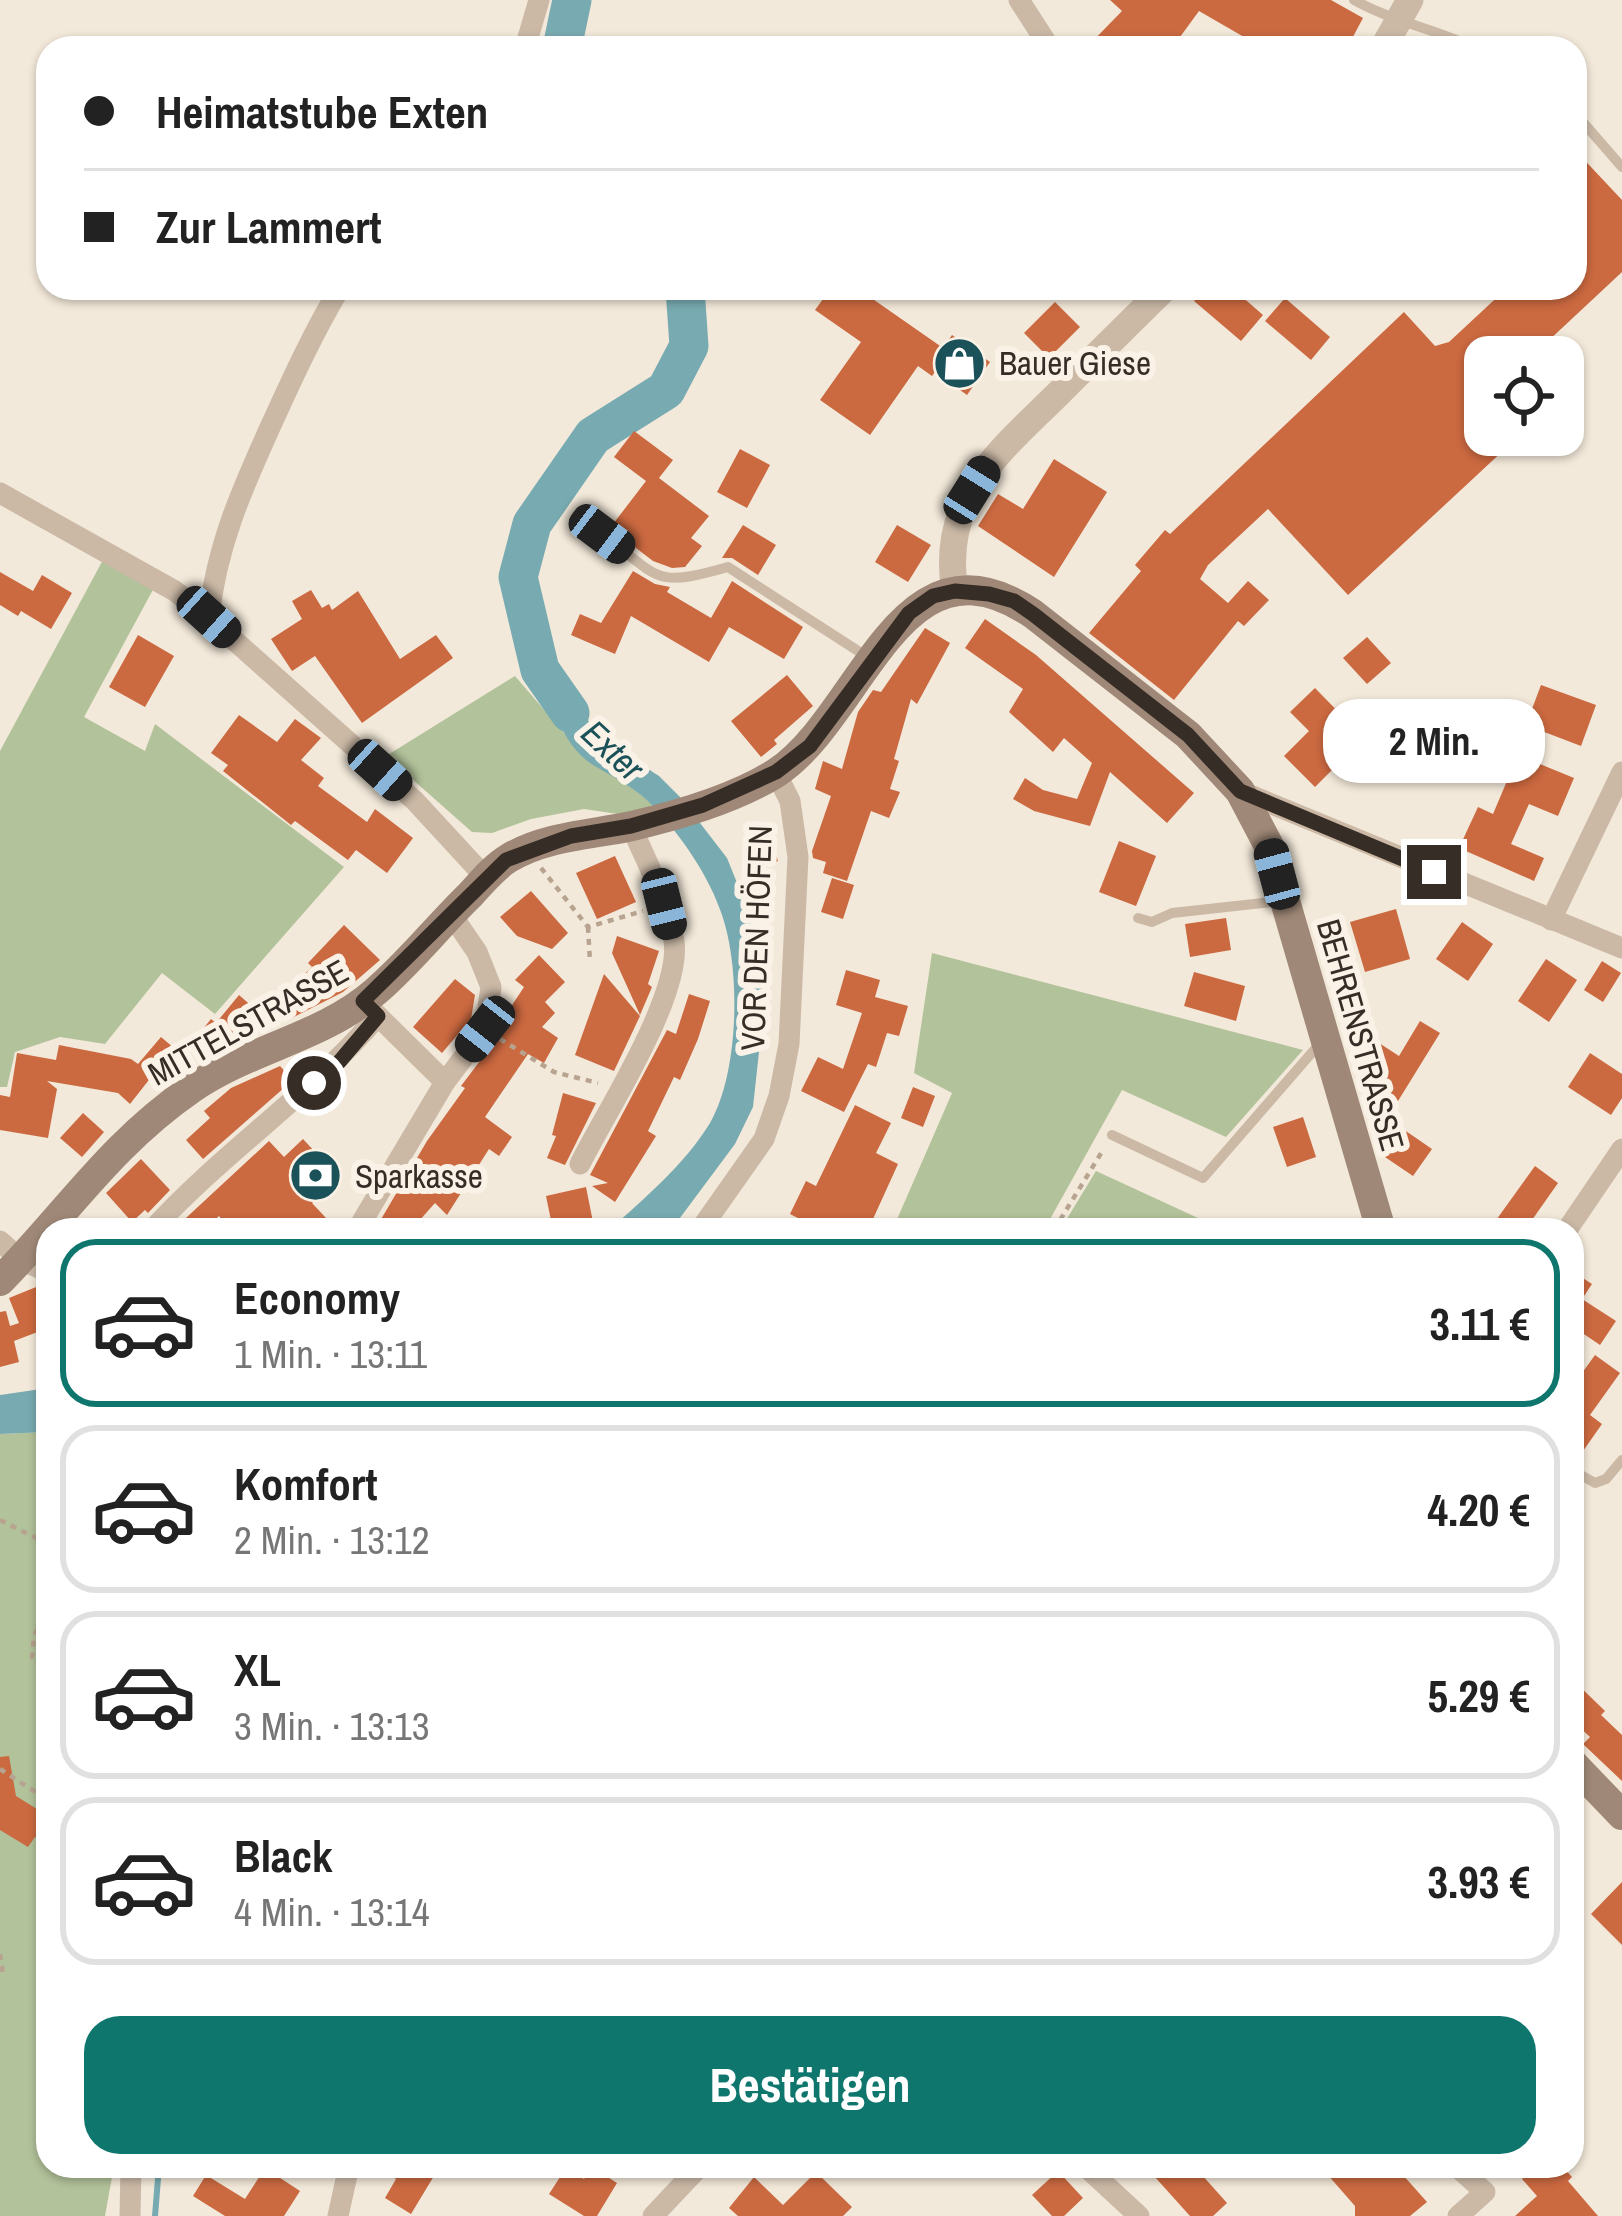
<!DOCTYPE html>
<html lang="de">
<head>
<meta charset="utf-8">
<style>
	:root { --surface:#fff; --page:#f6f6f6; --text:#222; --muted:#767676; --line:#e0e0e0; --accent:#0f766e }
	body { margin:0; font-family:"Archivo Narrow",sans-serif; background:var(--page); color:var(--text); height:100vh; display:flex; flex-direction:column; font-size:45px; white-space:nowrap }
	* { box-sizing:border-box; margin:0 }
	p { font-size:39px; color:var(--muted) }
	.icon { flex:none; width:66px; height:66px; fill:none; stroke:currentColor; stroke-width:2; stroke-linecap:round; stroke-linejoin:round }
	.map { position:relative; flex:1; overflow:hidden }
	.panel { position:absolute; left:36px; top:1218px; width:1548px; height:960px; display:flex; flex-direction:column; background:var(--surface); border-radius:36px; box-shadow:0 3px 9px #0004 }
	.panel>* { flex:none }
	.banner { position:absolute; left:36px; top:36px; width:1551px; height:264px; border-radius:36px; box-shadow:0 3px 9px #0004; display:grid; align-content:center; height:264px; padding:0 48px; background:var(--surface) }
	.buttons { position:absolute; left:1464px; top:336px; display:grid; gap:24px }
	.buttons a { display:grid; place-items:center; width:120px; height:120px; border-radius:24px; background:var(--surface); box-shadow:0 3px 9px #0004; font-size:60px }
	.end { position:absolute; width:54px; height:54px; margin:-27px; border:15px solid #372d27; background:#fff; box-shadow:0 0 0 6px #fff }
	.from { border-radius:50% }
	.bubble { position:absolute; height:84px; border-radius:36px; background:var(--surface); box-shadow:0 3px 9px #0004; font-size:39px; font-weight:800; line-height:84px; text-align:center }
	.car { position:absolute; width:36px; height:72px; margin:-36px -18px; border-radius:15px; box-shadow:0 0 9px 3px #0007; background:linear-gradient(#222 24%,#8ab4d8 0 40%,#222 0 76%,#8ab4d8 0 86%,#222 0) }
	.banner b { display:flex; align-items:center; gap:42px; height:114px; font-size:45px }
	.banner b+b { border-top:3px solid var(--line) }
	.banner i { width:30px; height:30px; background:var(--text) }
	ul { padding:21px 0 0; list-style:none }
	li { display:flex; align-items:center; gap:36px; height:168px; margin:0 24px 18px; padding:0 24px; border:6px solid var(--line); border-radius:36px }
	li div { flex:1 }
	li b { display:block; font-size:45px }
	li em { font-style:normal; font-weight:800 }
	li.active { border-color:var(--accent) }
	li>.icon { width:108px; height:108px; stroke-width:1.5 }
	.action { display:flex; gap:24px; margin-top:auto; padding:24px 48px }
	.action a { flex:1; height:138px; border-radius:36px; background:var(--accent); color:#fff; font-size:48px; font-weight:800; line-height:138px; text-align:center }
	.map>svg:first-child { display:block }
	.green { fill:#b2c29a }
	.water { fill:#78abb1 }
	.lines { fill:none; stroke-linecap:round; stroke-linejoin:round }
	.stream { stroke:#78abb1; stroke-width:6 }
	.river { stroke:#78abb1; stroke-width:39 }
	.building { fill:#cb6940 }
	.path { stroke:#b7a390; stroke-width:4.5; stroke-dasharray:6 6; stroke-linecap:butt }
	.service { stroke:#cbb9a6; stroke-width:10 }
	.minor { stroke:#cbb9a6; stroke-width:21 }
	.tertiary { stroke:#cbb9a6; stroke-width:27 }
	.secondary { stroke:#9f8877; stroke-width:30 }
	.route { stroke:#372d27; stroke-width:15 }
	.labels { text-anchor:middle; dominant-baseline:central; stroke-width:12; stroke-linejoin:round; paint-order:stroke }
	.poi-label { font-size:33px; fill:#372d27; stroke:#faf2e7; text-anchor:start }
	.street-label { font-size:33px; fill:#372d27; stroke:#faf2e7 }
	.water-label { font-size:36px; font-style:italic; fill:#1b525a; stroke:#faf2e7 }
</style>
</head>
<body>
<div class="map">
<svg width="1622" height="2216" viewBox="0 0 1622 2216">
	<rect width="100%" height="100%" fill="#f3e9da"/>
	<g class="green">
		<polygon points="104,558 155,586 84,717 145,751 155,724 344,867 215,1014 162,973 105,1044 60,1037 15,1052 7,1087 0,1087 0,751"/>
		<polygon points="515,676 589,762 623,780 653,805 631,816 584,809 531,819 492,833 472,832 386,756"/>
		<polygon points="932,953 1303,1050 1226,1137 1122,1090 1044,1230 905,1230 895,1224 952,1093 914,1073"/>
		<polygon points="1096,1171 1224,1230 1060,1230"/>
		<polygon points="48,1432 48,2166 114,2166 105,2216 0,2216 0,1434"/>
	</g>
	<g class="water">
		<path d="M540,670L566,688L600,738L659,776L680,797L727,858L750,915L765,997L753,1107L735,1144L671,1230H609C644,1199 685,1164 710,1123C739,1073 741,970 722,915C709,876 682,837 654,807C636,788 615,778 593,765C562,745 550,703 540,670Z"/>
		<polygon points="48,1388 48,1432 0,1434 0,1395"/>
	</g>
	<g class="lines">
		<polyline class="stream" points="155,2216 159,2166"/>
		<g class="river">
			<polyline points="562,48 572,0"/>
			<polyline points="570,713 540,670 518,577 532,524 593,436 666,390 689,346 685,288"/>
		</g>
	</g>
	<g class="building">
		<polygon points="1110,0 1331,0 1363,18 1347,48 1263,48 1199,11 1172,48 1086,48 1122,11"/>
		<polygon points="1575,150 1622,200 1622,272 1531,357 1485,357 1485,435 1520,435 1348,595 1268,509 1208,565 1200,579 1228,603 1248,581 1269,600 1244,626 1238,621 1174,700 1089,633 1141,571 1135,565 1165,530 1170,534 1404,312 1435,346 1449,342 1507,288 1575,288"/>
		<polygon points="831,288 857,288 943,348 952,335 990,362 967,395 935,372 932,376 918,366 870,435 820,400 861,342 815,310"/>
		<polygon points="1205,288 1232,288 1263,315 1241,341 1194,301"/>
		<polygon points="1285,298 1330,337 1311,360 1265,321"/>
		<polygon points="1055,302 1080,327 1049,358 1024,333"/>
		<polygon points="634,431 673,460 659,478 709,516 691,538 702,546 685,567 672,568 653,561 610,528 646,481 614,457"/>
		<polygon points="740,449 770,465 747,508 717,492"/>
		<polygon points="1054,459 1107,492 1054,577 978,526 998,494 1023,509"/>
		<polygon points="743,525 776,545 758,575 732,558 722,558"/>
		<polygon points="897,525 931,545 908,582 875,562"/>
		<polygon points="633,571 655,584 670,587 667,592 711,618 732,581 803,627 784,659 729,627 709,662 631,616 615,654 571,635 580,614 601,623"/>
		<polygon points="0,572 33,591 42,575 72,593 51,629 21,611 18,616 0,605"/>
		<polygon points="311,590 322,608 329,604 332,610 358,591 400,659 436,635 453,658 362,723 315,656 292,671 271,639 302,619 292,601"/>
		<polygon points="985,619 1036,655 1194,793 1167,823 1110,772 1090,826 1034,811 1013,799 1025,778 1043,790 1077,799 1092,763 1064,738 1053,752 1009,712 1023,689 965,648"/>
		<polygon points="925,628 950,643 917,704 911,699 894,759 899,761 890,789 900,792 889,818 871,811 847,881 823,873 826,862 813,858 812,851 831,796 815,789 823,761 842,769 858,712 873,690 881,692"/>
		<polygon points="138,635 174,656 145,707 109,687"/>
		<polygon points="1367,637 1391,663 1367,684 1343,658"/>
		<polygon points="787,675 813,706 774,740 777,744 761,757 731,721"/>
		<polygon points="1541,685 1596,705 1581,746 1526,725"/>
		<polygon points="1315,688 1353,727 1333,747 1344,758 1315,787 1284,756 1309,731 1290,712"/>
		<polygon points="239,715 277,742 295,719 321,738 301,760 324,778 318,786 367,822 375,809 413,838 387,873 356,850 348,860 295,821 291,825 223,771 228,765 211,753"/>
		<polygon points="1518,755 1574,778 1558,816 1529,804 1511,844 1544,858 1534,881 1459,848 1478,807 1493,814"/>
		<polygon points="766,828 778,861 759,871 743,839"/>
		<polygon points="1119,841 1156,856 1136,906 1099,892"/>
		<polygon points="615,856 636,902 597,919 576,873"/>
		<polygon points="832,878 854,885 843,919 821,912"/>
		<polygon points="531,891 568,933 552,949 517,936 500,917"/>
		<polygon points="1396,909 1410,959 1365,972 1350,922"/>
		<polygon points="1226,918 1231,950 1190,957 1185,924"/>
		<polygon points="1462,922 1493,944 1468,981 1436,959"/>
		<polygon points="344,925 380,960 343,992 288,1020 273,1005 312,967 308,963"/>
		<polygon points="617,936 659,951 648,984 652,987 640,1015 612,953"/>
		<polygon points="539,955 565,982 545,1002 555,1013 542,1027 558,1038 544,1063 528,1054 485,1117 512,1137 499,1156 489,1149 447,1215 435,1203 411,1230 390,1230 380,1221 427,1141 465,1088 461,1086 498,1037 501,1022 524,987 515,980"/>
		<polygon points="1546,959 1577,980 1549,1022 1518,1001"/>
		<polygon points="1602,961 1621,973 1603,1002 1584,990"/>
		<polygon points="846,970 880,980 875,997 908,1006 899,1036 887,1033 876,1067 868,1064 844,1112 801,1091 818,1057 843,1069 862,1013 836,1005"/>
		<polygon points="1194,972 1245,986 1236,1021 1184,1006"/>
		<polygon points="604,974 640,1016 614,1071 575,1055"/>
		<polygon points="1359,978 1370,1020 1351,1026 1339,983"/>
		<polygon points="455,979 475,995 471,1019 442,1053 413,1027"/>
		<polygon points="689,994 710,1001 698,1039 680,1080 674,1077 648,1131 656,1136 615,1202 592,1186 608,1183 590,1175 667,1030 676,1034"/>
		<polygon points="239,995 268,1020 258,1033 234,1043 223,1034 204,1057 190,1045 211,1019 216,1023"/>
		<polygon points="1420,1021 1440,1033 1398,1101 1356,1073 1376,1041 1399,1056"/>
		<polygon points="161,1037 174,1048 130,1104 118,1093 47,1081 57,1089 48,1138 0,1130 0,1095 10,1097 17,1053 56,1060 59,1045 131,1059 138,1064"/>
		<polygon points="1590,1053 1622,1074 1622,1098 1611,1115 1568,1087"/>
		<polygon points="280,1066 293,1080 203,1159 186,1140 210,1118 204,1111 231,1088"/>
		<polygon points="913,1087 935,1096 923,1127 901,1118"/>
		<polygon points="563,1093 596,1103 565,1165 547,1158 556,1136 552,1135"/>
		<polygon points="855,1105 891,1123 876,1153 898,1164 868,1230 821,1230 790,1214 806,1181 816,1186"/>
		<polygon points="83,1113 104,1132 82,1157 60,1138"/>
		<polygon points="1303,1117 1316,1157 1287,1167 1273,1127"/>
		<polygon points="1400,1127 1432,1149 1413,1176 1382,1155"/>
		<polygon points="303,1139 339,1178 312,1203 326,1218 313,1230 274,1230 268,1224 260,1230 230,1230 219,1216 208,1226 213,1230 173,1230 269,1141 284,1157"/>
		<polygon points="141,1159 170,1190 148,1213 145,1210 132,1222 106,1193"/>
		<polygon points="1535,1166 1558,1183 1525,1230 1489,1230"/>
		<polygon points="586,1187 593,1222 553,1230 546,1196"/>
		<polygon points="1572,1271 1592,1284 1582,1299 1616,1321 1600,1345 1572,1326"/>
		<polygon points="41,1285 48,1287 48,1328 14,1341 19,1362 0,1367 0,1312 6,1311 10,1326 19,1323 9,1298"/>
		<polygon points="1595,1355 1620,1373 1590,1415 1602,1424 1576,1461 1572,1460 1572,1402 1580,1395 1572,1387"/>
		<polygon points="1572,1679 1605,1711 1601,1715 1622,1735 1622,1781 1583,1744 1590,1737 1572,1720"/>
		<polygon points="9,1756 16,1796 48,1816 48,1846 35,1837 28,1847 0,1830 0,1757"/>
		<polygon points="1622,1882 1622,1945 1591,1914"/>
		<polygon points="376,2166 440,2166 411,2214 385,2198 396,2179"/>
		<polygon points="1145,2166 1194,2166 1227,2203 1213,2216 1190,2216"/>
		<polygon points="1320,2166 1395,2166 1427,2202 1410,2216 1355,2216 1355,2206"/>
		<polygon points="1536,2166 1562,2166 1572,2177 1568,2181 1598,2216 1515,2216 1537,2196 1522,2179"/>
		<polygon points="592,2167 617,2183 597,2216 584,2216 549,2194 566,2168 584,2179"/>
		<polygon points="265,2168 300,2191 284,2216 225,2216 193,2196 206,2175 245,2199"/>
		<polygon points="1058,2171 1083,2198 1064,2216 1052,2216 1032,2195"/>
		<polygon points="816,2172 852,2207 843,2216 738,2216 729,2208 754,2177 783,2205"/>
	</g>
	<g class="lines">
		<g class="path">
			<polyline points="541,868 588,927 643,911"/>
			<polyline points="588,927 590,962"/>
			<polyline points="500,1039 554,1072 598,1083"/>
			<polyline points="1054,1230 1103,1150"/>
			<polyline points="0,1520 48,1544"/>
			<polyline points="48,1608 34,1636 32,1657 48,1672"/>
			<polyline points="0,1769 48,1800"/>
			<polyline points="0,1954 3,1974"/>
		</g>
		<g class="service">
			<path d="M1354,0C1391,21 1435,29 1475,48"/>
			<polyline points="1575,113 1622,167"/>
			<path d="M602,534C661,579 654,588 728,567L869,658"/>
			<polyline points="1138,918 1152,922 1172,913 1281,901"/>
			<polyline points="1112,1135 1203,1178 1322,1041"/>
			<polyline points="1572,1470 1595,1483 1606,1479 1622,1460"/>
		</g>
		<g class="minor">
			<polyline points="1019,0 1050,48"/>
			<polyline points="525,48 539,0"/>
			<polyline points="0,493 175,591 209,618 415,801 486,878"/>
			<path d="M209,618C216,546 243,487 272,423C293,377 314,331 340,288"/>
			<polyline points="1240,791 1622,948"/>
			<polyline points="1551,920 1622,772"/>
			<polyline points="378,1016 445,1082"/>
			<path d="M580,1164C606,1112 682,995 674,941C668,901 647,863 631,826"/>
			<path d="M152,1230C222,1153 310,1095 378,1016L363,1001"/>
			<polyline points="357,1230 445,1082 485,1029 491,987 477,952 451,914"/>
			<polyline points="700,1230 764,1139 779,1096 789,1044 798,857 790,801 776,773"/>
			<polyline points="1567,1230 1622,1149"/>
			<polyline points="0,1241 21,1260 48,1272"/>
			<polyline points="1085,2166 1139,2216"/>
			<polyline points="1456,2166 1485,2192 1458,2216"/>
			<polyline points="130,2216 131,2166"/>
			<polyline points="338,2216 349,2166"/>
			<polyline points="653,2216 700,2166"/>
		</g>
		<g class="tertiary">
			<polyline points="1383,48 1410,0"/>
			<path d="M955,591C939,499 999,452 1058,394C1093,359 1129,323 1165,288"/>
		</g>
		<g class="secondary">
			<path d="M0,1281C67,1213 110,1145 191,1089C248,1049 322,1038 375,992C409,963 438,926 470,895C482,882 494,867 509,858C546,836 591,835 632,826C679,815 735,799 776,773C864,715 900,524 1033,614L1188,735L1240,791L1269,846L1381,1230"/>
			<polyline points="1572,1763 1622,1815"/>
		</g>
	</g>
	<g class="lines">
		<polyline class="route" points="314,1083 340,1061 378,1016 363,1001 506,860 571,836 631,826 703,805 776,772 810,746 909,613 933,596 955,591 989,594 1014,601 1033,614 1188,735 1240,791 1434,872"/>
	</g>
	<defs>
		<symbol id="shop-disc" viewBox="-11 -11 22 22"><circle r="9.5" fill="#1b525a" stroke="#faf2e7"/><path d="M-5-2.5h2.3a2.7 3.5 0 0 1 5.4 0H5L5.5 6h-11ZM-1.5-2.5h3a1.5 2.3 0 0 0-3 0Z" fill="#fff"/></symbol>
		<symbol id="bank-disc" viewBox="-11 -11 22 22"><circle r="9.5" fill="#1b525a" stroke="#faf2e7"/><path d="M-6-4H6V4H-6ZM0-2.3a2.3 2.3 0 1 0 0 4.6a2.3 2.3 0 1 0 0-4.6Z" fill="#fff"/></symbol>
	</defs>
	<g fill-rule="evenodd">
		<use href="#shop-disc" x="930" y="334" width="59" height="59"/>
		<use href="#bank-disc" x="286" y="1146" width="59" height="59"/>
	</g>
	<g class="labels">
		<g class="poi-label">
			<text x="999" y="363">Bauer Giese</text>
			<text x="355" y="1176">Sparkasse</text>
		</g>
		<g class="street-label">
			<text transform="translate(756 938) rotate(-88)">VOR DEN HÖFEN</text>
			<text transform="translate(248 1022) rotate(-29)">MITTELSTRASSE</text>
			<text transform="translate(1361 1035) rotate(74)">BEHRENSTRASSE</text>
		</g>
		<g class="water-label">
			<text transform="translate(613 750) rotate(43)">Exter</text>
		</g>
	</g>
</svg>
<div class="buttons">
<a><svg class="icon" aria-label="locate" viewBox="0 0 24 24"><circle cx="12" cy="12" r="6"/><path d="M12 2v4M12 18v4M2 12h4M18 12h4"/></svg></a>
</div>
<i class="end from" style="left:314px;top:1083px"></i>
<i class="end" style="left:1434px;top:872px"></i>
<div class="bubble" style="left:1323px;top:699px;width:222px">2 Min.</div>
<i class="car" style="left:972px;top:490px;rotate:32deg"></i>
<i class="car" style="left:602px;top:534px;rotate:127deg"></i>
<i class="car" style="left:209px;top:617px;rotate:132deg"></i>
<i class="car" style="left:380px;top:770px;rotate:132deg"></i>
<i class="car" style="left:1277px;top:874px;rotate:345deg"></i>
<i class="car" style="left:664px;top:904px;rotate:166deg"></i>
<i class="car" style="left:485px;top:1029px;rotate:218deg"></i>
<div class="banner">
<b><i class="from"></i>Heimatstube Exten</b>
<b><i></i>Zur Lammert</b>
</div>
<section class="panel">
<ul>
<li class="active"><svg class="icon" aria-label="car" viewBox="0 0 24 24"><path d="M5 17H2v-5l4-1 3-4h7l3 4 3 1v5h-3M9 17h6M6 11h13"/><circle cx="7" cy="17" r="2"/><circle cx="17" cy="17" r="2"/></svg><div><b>Economy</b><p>1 Min. · 13:11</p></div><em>3.11 €</em></li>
<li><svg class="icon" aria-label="car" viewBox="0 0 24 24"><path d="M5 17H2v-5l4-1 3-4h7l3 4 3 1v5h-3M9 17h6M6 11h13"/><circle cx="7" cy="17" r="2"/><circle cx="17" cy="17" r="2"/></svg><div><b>Komfort</b><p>2 Min. · 13:12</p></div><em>4.20 €</em></li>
<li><svg class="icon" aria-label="car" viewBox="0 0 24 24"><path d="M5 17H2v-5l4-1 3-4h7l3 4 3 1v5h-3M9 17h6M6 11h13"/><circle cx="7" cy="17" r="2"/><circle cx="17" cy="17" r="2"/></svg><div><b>XL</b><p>3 Min. · 13:13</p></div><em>5.29 €</em></li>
<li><svg class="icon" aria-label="car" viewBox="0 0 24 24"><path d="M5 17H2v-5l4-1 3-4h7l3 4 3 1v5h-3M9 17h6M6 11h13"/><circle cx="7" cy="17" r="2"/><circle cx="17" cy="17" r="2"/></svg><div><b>Black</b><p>4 Min. · 13:14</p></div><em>3.93 €</em></li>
</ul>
<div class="action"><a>Bestätigen</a></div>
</section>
</div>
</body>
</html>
